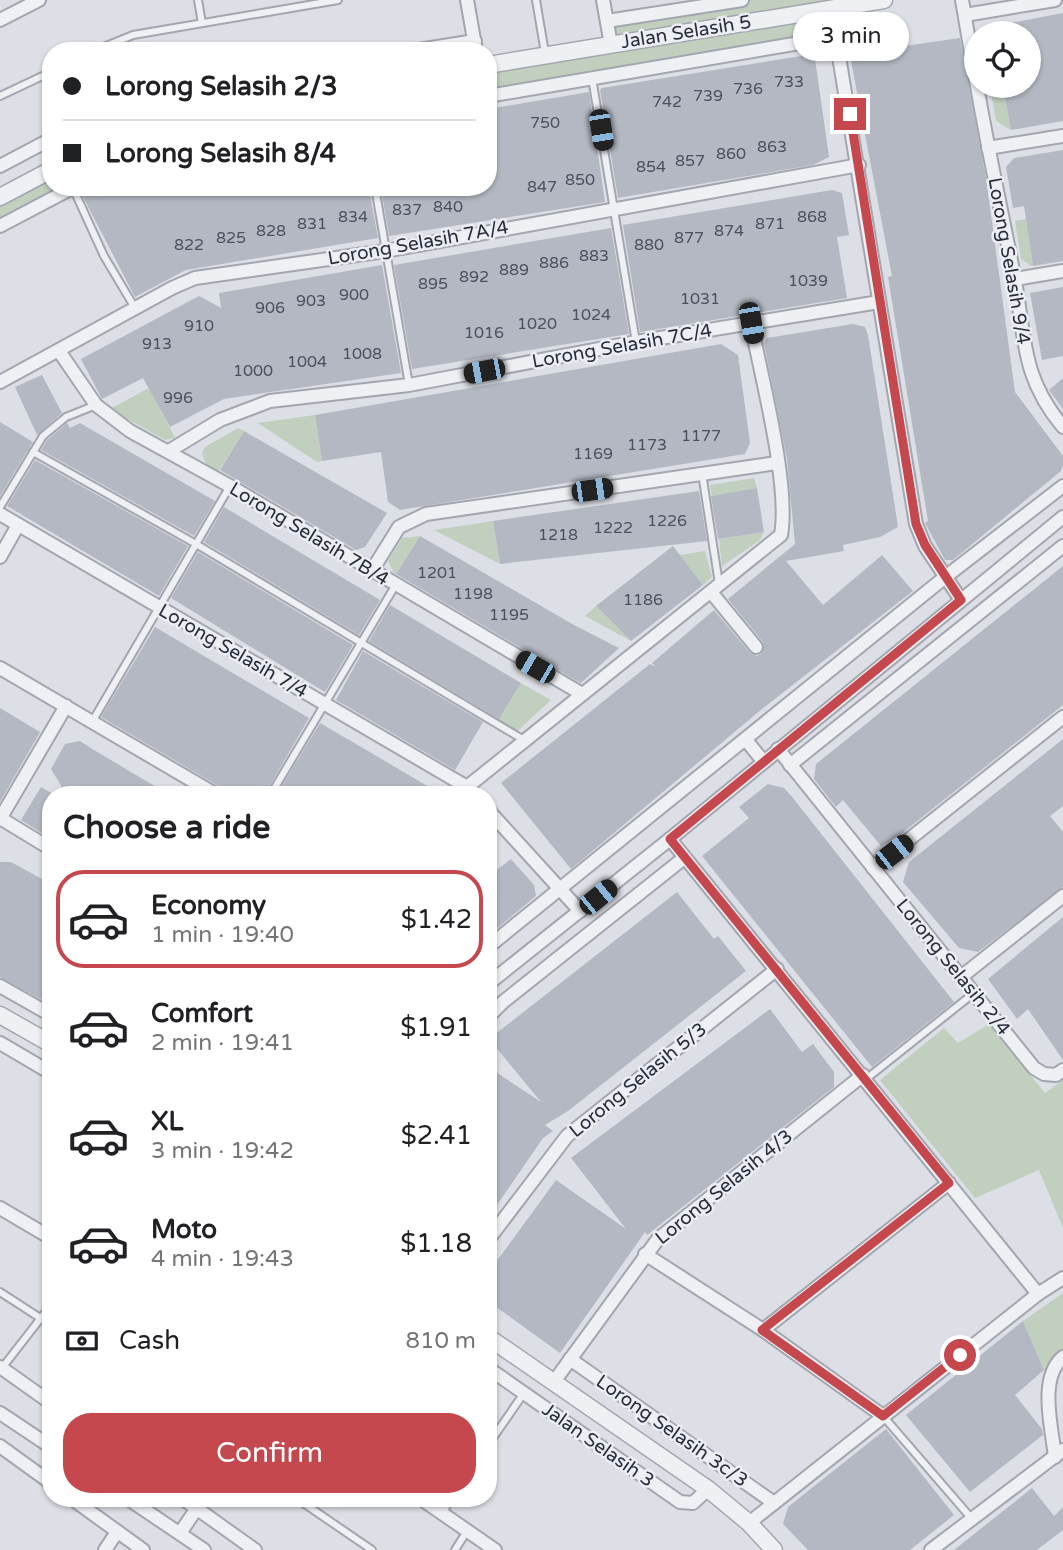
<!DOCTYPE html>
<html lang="en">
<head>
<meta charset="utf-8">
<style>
	:root { --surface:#fff; --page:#f2f2f2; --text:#202124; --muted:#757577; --line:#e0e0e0; --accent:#c4484e }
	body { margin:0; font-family:"Varela Round",sans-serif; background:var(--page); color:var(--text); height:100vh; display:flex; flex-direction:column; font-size:26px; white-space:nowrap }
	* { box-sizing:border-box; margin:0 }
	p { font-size:23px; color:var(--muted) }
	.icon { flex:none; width:38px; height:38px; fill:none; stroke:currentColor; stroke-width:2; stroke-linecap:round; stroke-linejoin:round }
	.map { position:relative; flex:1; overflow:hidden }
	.sheet { position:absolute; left:42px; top:786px; width:455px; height:721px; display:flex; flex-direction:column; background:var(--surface); border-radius:28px; box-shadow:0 2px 5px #0004 }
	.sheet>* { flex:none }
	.banner { position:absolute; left:42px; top:42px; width:455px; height:154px; border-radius:28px; box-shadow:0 2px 5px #0004; display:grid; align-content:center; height:154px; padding:0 21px; background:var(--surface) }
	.buttons { position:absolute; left:964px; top:21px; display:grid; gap:14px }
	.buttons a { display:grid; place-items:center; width:77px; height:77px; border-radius:50%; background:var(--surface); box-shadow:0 2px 5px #0004; font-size:35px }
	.end { position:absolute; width:32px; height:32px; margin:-16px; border:9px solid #c4484e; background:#fff; box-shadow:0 0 0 4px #fff }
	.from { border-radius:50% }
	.bubble { position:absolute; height:49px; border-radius:24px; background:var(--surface); box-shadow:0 2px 5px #0004; font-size:23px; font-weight:600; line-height:49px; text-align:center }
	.car { position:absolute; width:21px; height:42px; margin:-21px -10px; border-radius:9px; box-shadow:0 0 5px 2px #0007; background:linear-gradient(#222 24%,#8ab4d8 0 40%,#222 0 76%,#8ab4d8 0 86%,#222 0) }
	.banner b { display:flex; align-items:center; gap:24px; height:66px; font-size:26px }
	.banner b+b { border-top:2px solid var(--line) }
	.banner i { width:18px; height:18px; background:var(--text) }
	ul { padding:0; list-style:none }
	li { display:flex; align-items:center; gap:21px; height:98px; margin:0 14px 10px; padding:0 7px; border:4px solid transparent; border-radius:28px }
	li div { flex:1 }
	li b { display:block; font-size:26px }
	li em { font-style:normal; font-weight:600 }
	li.selected { border-color:var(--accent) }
	li>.icon { width:63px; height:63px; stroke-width:1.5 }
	h2 { padding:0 21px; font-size:32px; line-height:84px }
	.pay { display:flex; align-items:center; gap:18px; height:77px; padding:0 21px; font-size:26px }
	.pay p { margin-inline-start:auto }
	.action { display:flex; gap:14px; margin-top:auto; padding:14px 21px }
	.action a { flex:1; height:80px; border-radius:28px; background:var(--accent); color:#fff; font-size:28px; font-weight:600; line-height:80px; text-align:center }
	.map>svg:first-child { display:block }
	.green { fill:#c1cfbe }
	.building { fill:#b4b8c2 }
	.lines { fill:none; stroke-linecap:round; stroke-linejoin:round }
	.service-casing { stroke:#a3a6af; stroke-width:10 }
	.minor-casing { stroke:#a3a6af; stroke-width:16 }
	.tertiary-casing { stroke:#a3a6af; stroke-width:19 }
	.service { stroke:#eff0f4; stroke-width:6 }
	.minor { stroke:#eff0f4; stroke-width:12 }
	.tertiary { stroke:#eff0f4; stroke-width:16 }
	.route { stroke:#c4484e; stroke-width:9 }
	.labels { text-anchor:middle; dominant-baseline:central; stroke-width:5; stroke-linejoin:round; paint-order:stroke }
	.number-label { font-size:16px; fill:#4a505d }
	.street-label { font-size:19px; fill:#272d3b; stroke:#eceef4 }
</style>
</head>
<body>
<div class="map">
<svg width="1063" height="1550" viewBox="0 0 1063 1550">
	<rect width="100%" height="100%" fill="#dddfe6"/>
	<g class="green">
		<polygon points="742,0 884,0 831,8 835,37 488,96 488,65 611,45 607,21"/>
		<polygon points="1003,86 1011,130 996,121 990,87"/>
		<polygon points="51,170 51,187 74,187 0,226 0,197"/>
		<polygon points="1026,219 1033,266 1031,266 1021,259 1015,221"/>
		<polygon points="149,388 175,438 165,440 110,409"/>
		<polygon points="315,415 322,461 317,462 258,423"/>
		<polygon points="238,428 244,431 218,472 206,464 202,453 205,447"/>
		<polygon points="754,478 757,488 712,496 710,485"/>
		<polygon points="493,521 500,564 434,530"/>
		<polygon points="764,532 759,541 722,566 719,539"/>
		<polygon points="420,536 395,575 388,561 402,538"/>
		<polygon points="705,551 712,577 703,585 680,555"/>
		<polygon points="596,606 631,641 585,616"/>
		<polygon points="521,683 551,700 515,733 497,722"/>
		<polygon points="989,1024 1045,1093 1063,1080 1063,1228 1039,1170 975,1198 880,1080 944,1028 958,1043"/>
		<polygon points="1063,1293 1063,1357 1045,1372 1023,1321"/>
	</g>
	<g class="building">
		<polygon points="1063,13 1063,121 1011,130 1003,86 1029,86 1029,33 990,33 989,27"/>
		<polygon points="960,38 986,178 1015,392 1063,456 1063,465 1061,471 953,560 945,560 925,523 928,521 888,277 892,276 851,61 854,49 897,42 898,47"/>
		<polygon points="808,55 815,59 829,157 813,165 618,198 600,90 602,88"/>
		<polygon points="589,92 605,202 389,236 381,189 488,187 488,109"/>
		<polygon points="1063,150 1063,261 1033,266 1024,206 1013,208 1006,167 1014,158"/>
		<polygon points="101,187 351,187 352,192 369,189 378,238 186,270 135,297 83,197"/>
		<polygon points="832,190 842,193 849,235 837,237 847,298 640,332 623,225"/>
		<polygon points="611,228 629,334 412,369 394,265"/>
		<polygon points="382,265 401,373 224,399 170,427 143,378 102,399 81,359 199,296 221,308 219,293"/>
		<polygon points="1063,287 1063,356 1042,360 1030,293"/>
		<polygon points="853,324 865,327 868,335 898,527 880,537 843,545 844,551 786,561 823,605 882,555 913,591 762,709 571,869 501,783 650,664 656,667 652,663 714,610 750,653 757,656 762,653 763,642 728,599 795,544 787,459 764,344 767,338"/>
		<polygon points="721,344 738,355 750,443 745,454 400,510 388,502 381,452 322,461 315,415"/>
		<polygon points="42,375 62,413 37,435 15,387"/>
		<polygon points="1063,378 1063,409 1049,390"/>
		<polygon points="0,422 33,442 0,496"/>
		<polygon points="67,423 70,428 80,423 215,501 194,536 41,450 47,440"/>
		<polygon points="244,431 387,513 365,547 356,550 220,470"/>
		<polygon points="35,460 188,546 159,596 7,506"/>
		<polygon points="757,488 764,532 718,539 711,496"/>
		<polygon points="699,491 707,541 500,564 493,521"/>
		<polygon points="224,507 380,600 359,635 204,542"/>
		<polygon points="420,536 574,625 619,648 581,683 575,680 396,574"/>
		<polygon points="673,546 703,585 631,641 596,606"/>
		<polygon points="198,552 353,645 325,692 171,598"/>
		<polygon points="1063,566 1063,705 896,838 881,846 843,800 836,807 814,779 816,764"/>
		<polygon points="390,605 521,683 499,719 369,641"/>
		<polygon points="155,627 309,718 265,794 232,794 101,717"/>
		<polygon points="363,651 483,722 455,770 336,700"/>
		<polygon points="0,708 40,732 0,802"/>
		<polygon points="320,723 356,744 441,794 277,794"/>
		<polygon points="1063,739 1063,806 1050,816 1063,832 1063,887 978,952 959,948 903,882 909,862"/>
		<polygon points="80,741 94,750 168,794 66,794 51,769 65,744"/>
		<polygon points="768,784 784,788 793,798 954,1002 872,1067 702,856 749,818 739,807"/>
		<polygon points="41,787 51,793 51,839 21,820"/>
		<polygon points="511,859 534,885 536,896 488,936 488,877"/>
		<polygon points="0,862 11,862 51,884 51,1005 0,977"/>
		<polygon points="677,892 714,939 718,936 746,971 568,1111 545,1125 553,1131 543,1138 488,1218 488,1067 541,1102 489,1039"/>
		<polygon points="1063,917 1063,1060 1028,1009 1017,1019 988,979"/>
		<polygon points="770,1009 802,1052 813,1044 834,1072 834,1087 647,1235 645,1232 560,1353 488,1301 488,1273 556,1180 626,1229 571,1158"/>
		<polygon points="1023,1321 1044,1370 1015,1395 1042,1429 1043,1435 970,1492 906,1415"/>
		<polygon points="886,1429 954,1515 910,1550 808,1550 783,1524 788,1507"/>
		<polygon points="1032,1488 1054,1516 1063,1507 1063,1530 1037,1550 954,1550"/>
	</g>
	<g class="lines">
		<defs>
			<g id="service">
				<polyline points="198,0 202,23"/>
				<polyline points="536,0 545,53"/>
				<polyline points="94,51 133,35 338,0"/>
				<polyline points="592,78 636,342"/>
				<polyline points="0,96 51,72"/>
				<polyline points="375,187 409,385"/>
				<polyline points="73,188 104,256 135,308"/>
				<polyline points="33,452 196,544 524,740"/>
				<polyline points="702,473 719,584"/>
				<polyline points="0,507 43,436 66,417 96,405"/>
				<polyline points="92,722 230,486"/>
				<polyline points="271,794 395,586"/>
				<polyline points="866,1079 974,993"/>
				<polyline points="0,1292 51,1325"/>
				<polyline points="2,1368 51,1305"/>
				<polyline points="883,1416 972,1519"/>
				<polyline points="488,1445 524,1393"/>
				<polyline points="296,1498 372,1550"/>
				<polyline points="442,1513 452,1498"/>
				<polyline points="455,1550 467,1531"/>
			</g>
			<g id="minor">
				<polyline points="467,0 476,51"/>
				<polyline points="603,0 611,45"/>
				<polyline points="962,0 976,82"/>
				<polyline points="831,8 916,524 925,546 961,600"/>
				<polyline points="965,15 1055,0"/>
				<polyline points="0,20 39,0"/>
				<polyline points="607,21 742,0"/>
				<polyline points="412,51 475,41"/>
				<path d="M977,86C988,150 1002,213 1014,276C1026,338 1020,375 1063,427"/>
				<polyline points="488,96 835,37"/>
				<polyline points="988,148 1063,136"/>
				<polyline points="0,166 51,139"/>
				<polyline points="0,226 74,187"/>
				<polyline points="1015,279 1063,271"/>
				<polyline points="59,351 96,405 130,431 230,486 582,694"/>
				<polyline points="0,382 172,288 195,278 385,251 859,165"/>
				<polyline points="169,451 220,420 270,401 409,385 636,342 879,302"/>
				<polyline points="0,514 467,787 474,794"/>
				<polyline points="0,557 18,525"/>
				<polyline points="371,572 399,527 426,514 777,463"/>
				<polyline points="711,592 756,647"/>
				<polyline points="0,668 215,794"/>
				<polyline points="746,740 763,761"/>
				<polyline points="778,749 1034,1068 1044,1074 1056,1075 1063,1070"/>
				<polyline points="790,765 1063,546"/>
				<path d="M467,787L781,535C790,485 761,376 751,323"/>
				<polyline points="488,810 580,911"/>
				<polyline points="0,818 51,849"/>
				<polyline points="0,819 66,706"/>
				<polyline points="670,839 1038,1294"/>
				<polyline points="873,868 1063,717"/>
				<polyline points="488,947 944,578 1063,486"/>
				<polyline points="961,977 1063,896"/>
				<polyline points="488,984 670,839 1063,517"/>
				<polyline points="0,986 51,1015"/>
				<polyline points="488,1017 503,1002 684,858"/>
				<polyline points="0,1043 51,1073"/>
				<polyline points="0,1208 51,1238"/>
				<polyline points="488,1240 567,1136 777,969"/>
				<polyline points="645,1254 763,1330 883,1416"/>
				<polyline points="763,1330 949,1183"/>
				<polyline points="570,1359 774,1503"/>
				<polyline points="0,1367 51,1403"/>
				<polyline points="488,1368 680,1502 693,1503 708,1489"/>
				<polyline points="553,1383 658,1239 863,1075"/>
				<polyline points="0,1413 51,1447"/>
				<polyline points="0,1446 51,1483"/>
				<path d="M1055,1457C1052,1428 1038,1378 1063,1357"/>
				<polyline points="71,1498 143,1550"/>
				<polyline points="127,1498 204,1550"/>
				<polyline points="182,1498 255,1550"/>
				<polyline points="420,1498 495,1550"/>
				<polyline points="749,1523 1038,1294 1063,1278"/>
				<polyline points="180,1533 204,1498"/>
				<polyline points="105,1550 117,1532"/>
				<polyline points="931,1550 1063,1450"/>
			</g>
			<g id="tertiary">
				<polyline points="488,65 884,0"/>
				<polyline points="0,197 51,170"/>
				<polyline points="0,1015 51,1044"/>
				<polyline points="488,1337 708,1489 749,1523 774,1550"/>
			</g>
		</defs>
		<use href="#service" class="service-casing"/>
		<use href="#minor" class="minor-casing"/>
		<use href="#tertiary" class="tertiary-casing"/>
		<use href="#service" class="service"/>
		<use href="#minor" class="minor"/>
		<use href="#tertiary" class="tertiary"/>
	</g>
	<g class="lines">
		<polyline class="route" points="850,114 916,524 925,545 961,600 670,839 949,1183 762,1330 883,1416 960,1355"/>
	</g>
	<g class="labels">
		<g class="number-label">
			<text x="789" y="82">733</text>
			<text x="748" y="89">736</text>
			<text x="708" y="96">739</text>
			<text x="667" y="102">742</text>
			<text x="545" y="123">750</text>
			<text x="772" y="147">863</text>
			<text x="731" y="154">860</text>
			<text x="690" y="161">857</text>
			<text x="651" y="167">854</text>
			<text x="580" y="180">850</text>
			<text x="542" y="187">847</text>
			<text x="448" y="207">840</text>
			<text x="407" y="210">837</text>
			<text x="353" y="217">834</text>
			<text x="812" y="217">868</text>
			<text x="312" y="224">831</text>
			<text x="770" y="224">871</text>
			<text x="271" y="231">828</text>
			<text x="729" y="231">874</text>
			<text x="231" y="238">825</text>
			<text x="689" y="238">877</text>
			<text x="189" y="245">822</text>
			<text x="649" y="245">880</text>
			<text x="594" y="256">883</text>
			<text x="554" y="263">886</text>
			<text x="514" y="270">889</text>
			<text x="474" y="277">892</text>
			<text x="808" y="281">1039</text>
			<text x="433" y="284">895</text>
			<text x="354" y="295">900</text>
			<text x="700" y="299">1031</text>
			<text x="311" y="301">903</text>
			<text x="270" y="308">906</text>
			<text x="591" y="315">1024</text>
			<text x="537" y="324">1020</text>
			<text x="199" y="326">910</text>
			<text x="484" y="333">1016</text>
			<text x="157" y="344">913</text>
			<text x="362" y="354">1008</text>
			<text x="307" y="362">1004</text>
			<text x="253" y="371">1000</text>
			<text x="178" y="398">996</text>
			<text x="701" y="436">1177</text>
			<text x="647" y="445">1173</text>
			<text x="593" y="454">1169</text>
			<text x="667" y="521">1226</text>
			<text x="613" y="528">1222</text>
			<text x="558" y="535">1218</text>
			<text x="437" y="573">1201</text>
			<text x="473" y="594">1198</text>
			<text x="643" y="600">1186</text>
			<text x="509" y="615">1195</text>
		</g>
		<g class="street-label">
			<text transform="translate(686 32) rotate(-9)">Jalan Selasih 5</text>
			<text transform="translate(418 243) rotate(-10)">Lorong Selasih 7A/4</text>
			<text transform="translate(1009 261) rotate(80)">Lorong Selasih 9/4</text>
			<text transform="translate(622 346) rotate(-10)">Lorong Selasih 7C/4</text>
			<text transform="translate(309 534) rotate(31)">Lorong Selasih 7B/4</text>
			<text transform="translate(233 651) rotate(30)">Lorong Selasih 7/4</text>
			<text transform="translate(953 967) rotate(51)">Lorong Selasih 2/4</text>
			<text transform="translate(638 1080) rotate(-39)">Lorong Selasih 5/3</text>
			<text transform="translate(724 1187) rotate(-39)">Lorong Selasih 4/3</text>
			<text transform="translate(672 1431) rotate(35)">Lorong Selasih 3c/3</text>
			<text transform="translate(598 1445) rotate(35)">Jalan Selasih 3</text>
		</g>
	</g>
</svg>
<div class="buttons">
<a><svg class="icon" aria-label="locate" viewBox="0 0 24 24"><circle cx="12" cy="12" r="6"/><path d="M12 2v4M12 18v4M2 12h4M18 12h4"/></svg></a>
</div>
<i class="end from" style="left:960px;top:1355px"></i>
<i class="end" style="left:850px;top:114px"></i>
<div class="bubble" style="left:793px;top:12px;width:116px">3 min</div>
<i class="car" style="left:601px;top:130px;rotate:171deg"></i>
<i class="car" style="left:751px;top:323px;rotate:170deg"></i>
<i class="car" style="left:484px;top:371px;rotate:259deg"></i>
<i class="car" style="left:592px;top:490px;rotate:82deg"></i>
<i class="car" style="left:535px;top:667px;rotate:300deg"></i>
<i class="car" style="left:894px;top:852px;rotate:52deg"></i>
<i class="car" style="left:598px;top:897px;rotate:51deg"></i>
<div class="banner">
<b><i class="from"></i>Lorong Selasih 2/3</b>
<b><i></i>Lorong Selasih 8/4</b>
</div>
<section class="sheet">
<h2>Choose a ride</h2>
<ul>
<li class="selected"><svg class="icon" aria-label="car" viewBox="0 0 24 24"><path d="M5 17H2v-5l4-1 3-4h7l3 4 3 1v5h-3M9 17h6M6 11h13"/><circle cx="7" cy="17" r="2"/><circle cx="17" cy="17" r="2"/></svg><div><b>Economy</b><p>1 min · 19:40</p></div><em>$1.42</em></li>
<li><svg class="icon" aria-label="car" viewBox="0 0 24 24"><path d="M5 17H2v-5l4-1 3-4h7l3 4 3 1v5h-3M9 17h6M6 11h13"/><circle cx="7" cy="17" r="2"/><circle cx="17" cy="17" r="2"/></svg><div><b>Comfort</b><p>2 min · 19:41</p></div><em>$1.91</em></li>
<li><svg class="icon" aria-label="car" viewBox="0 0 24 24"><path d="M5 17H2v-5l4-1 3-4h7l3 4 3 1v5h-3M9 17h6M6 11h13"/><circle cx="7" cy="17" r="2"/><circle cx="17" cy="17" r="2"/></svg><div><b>XL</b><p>3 min · 19:42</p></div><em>$2.41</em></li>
<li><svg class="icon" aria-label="car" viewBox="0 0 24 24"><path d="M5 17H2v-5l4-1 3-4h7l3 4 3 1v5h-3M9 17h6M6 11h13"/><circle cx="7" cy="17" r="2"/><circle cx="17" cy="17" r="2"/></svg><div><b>Moto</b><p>4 min · 19:43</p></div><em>$1.18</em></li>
</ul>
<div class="pay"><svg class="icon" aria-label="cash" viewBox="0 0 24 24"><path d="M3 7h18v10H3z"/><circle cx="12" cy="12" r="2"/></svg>Cash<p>810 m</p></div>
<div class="action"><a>Confirm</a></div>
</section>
</div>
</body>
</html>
